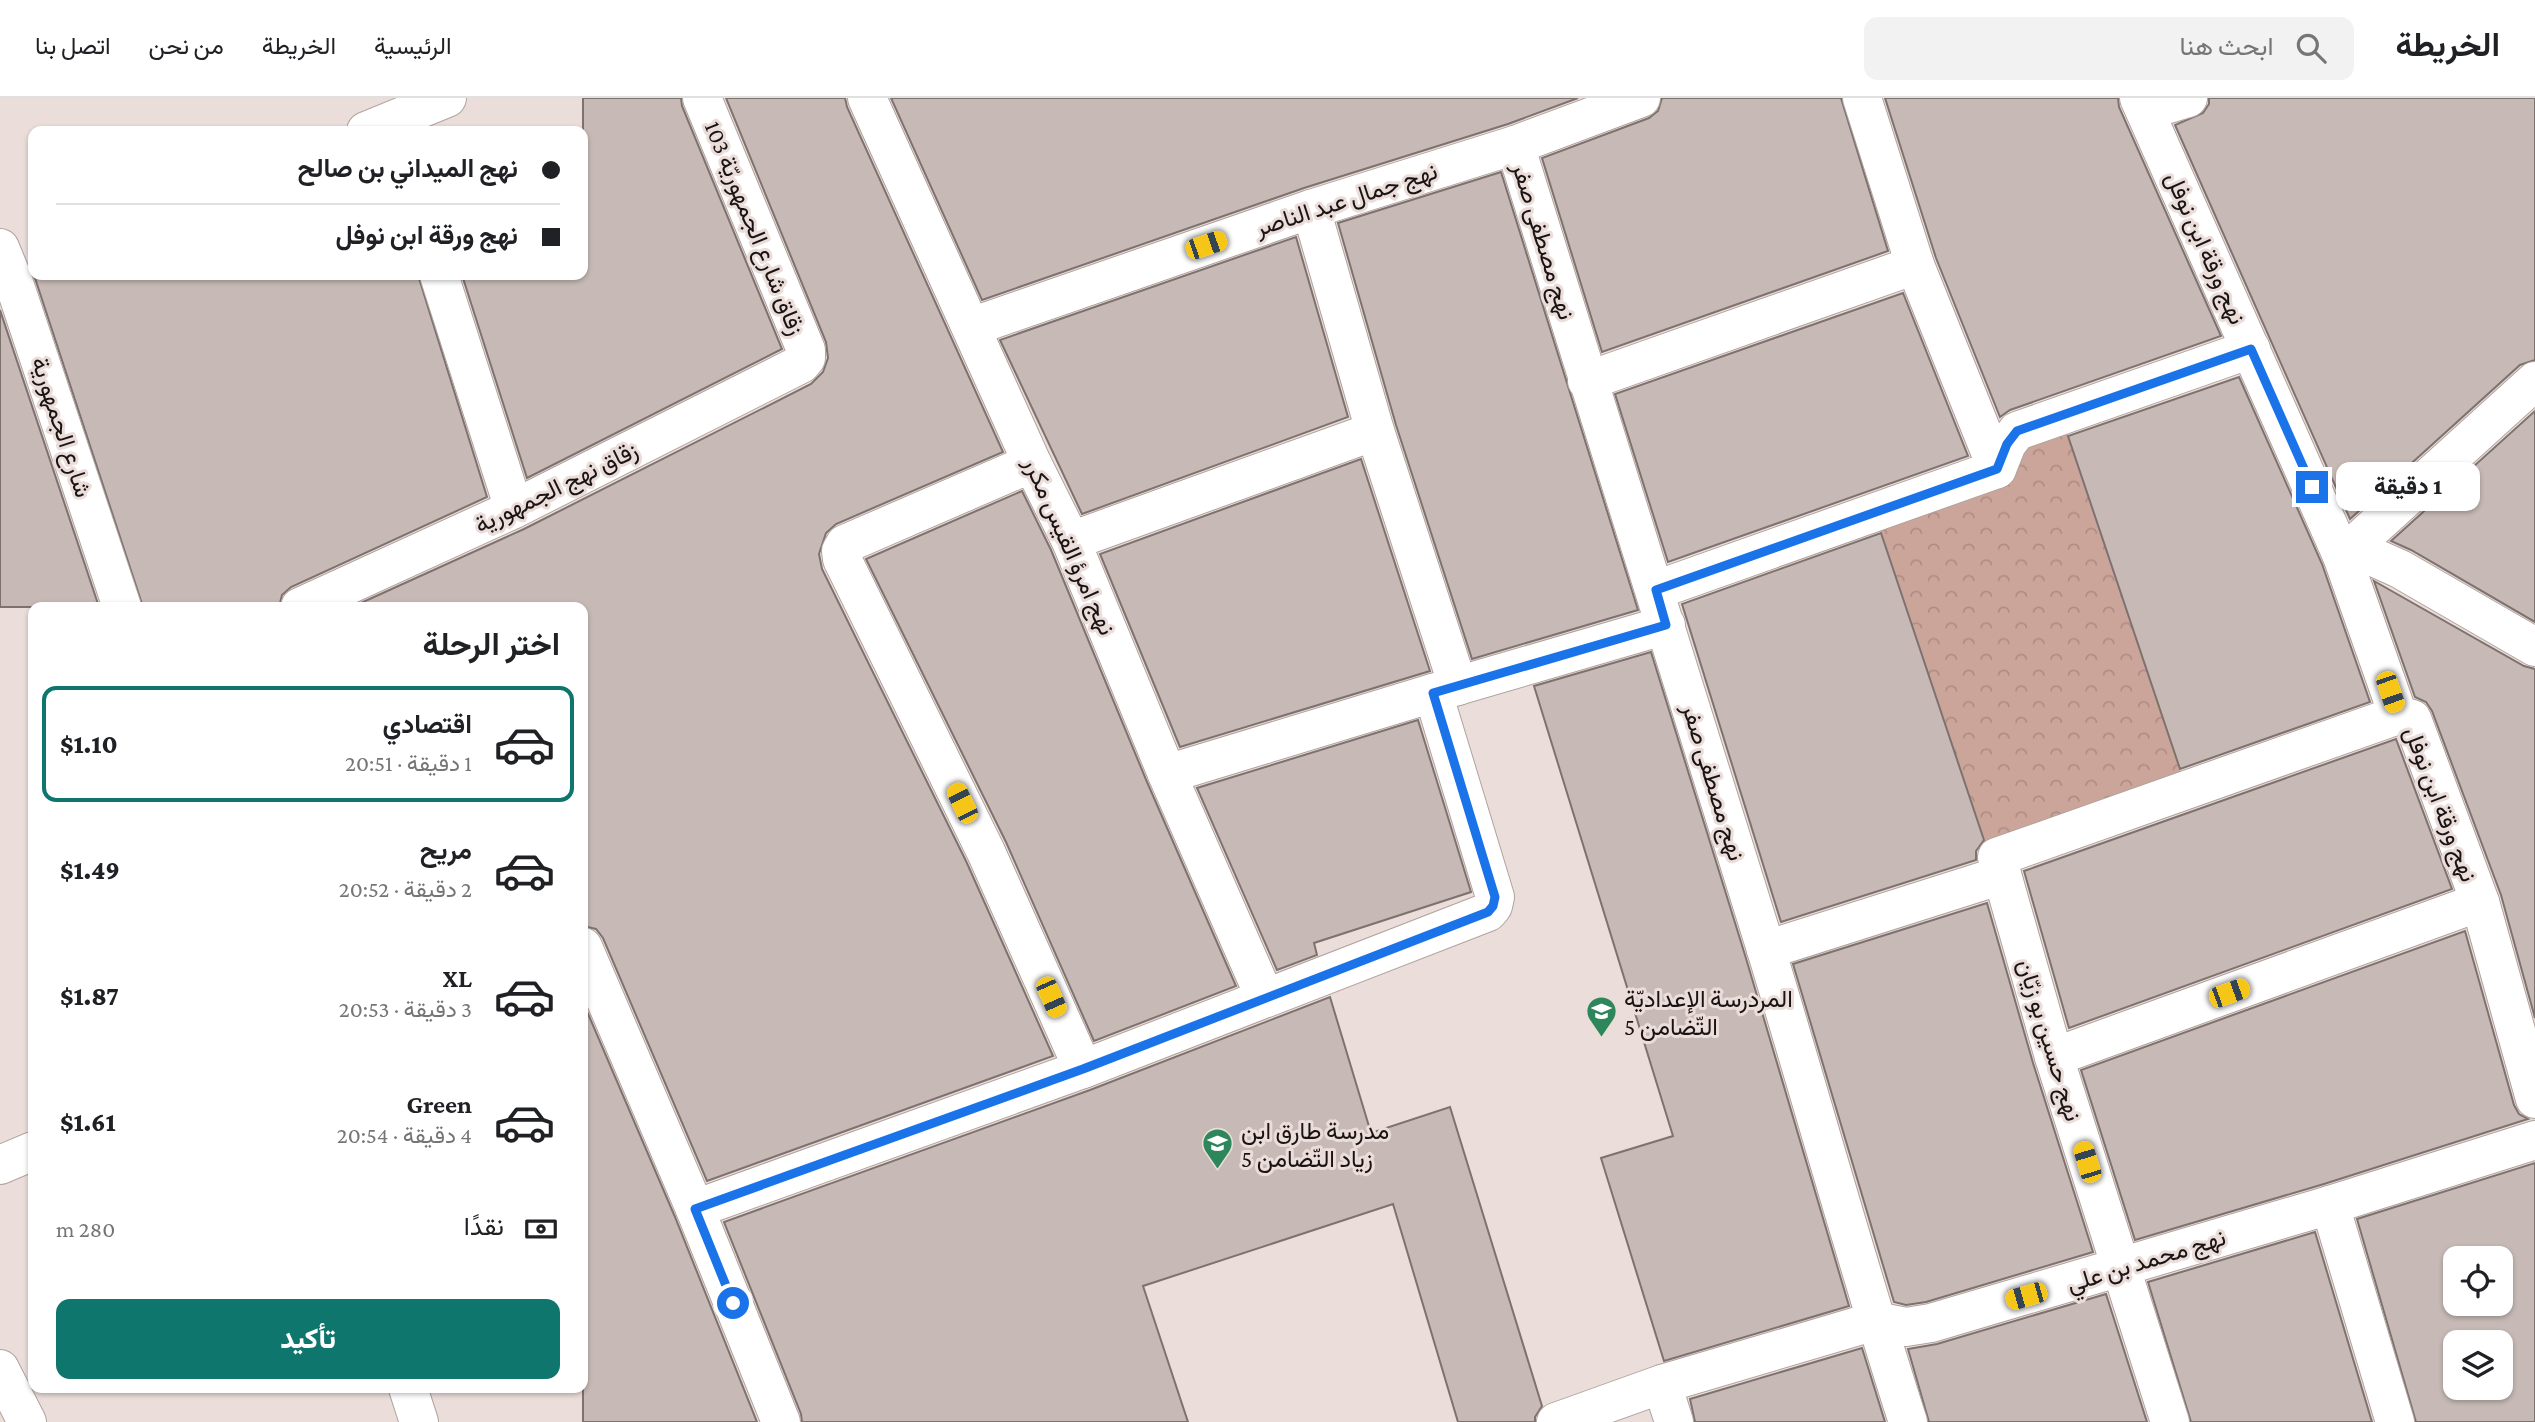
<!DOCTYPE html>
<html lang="ar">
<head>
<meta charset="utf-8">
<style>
	:root { --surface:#fff; --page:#f2f2f2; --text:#202124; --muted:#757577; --line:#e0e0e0; --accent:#0f766e }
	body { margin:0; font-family:"Crimson Pro",Vazirmatn,serif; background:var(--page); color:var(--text); direction:rtl; height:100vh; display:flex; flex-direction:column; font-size:26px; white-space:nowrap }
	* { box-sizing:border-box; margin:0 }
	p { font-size:23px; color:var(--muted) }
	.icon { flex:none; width:38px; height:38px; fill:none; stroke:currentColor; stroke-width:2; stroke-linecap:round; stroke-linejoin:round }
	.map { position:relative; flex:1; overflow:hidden; direction:ltr }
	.drawer { position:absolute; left:28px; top:504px; width:560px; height:791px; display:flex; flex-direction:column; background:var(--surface); border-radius:14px; box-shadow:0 2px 5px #0004; direction:rtl }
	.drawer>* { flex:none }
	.hud { position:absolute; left:28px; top:28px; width:560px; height:154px; border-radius:14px; box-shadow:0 2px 5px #0004; direction:rtl; display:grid; align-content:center; height:154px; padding:0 28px; background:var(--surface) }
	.tools { position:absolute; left:2443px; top:1148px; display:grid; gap:14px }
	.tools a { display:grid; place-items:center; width:70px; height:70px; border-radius:14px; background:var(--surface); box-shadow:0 2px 5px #0004; font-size:35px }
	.end { position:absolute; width:32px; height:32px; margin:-16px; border:9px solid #1a73e8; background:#fff; box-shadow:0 0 0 4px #fff }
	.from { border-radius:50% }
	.bubble { position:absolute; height:49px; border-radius:14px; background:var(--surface); box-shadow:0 2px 5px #0004; font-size:23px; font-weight:800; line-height:49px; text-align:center; direction:rtl }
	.car { position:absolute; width:21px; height:42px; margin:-21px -10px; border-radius:9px; box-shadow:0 0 5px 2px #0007; background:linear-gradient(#f5c518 24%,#345 0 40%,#f5c518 0 76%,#345 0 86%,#f5c518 0) }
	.hud b { display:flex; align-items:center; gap:24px; height:66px; font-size:26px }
	.hud b+b { border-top:2px solid var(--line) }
	.hud i { width:18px; height:18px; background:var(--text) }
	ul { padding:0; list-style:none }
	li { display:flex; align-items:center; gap:21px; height:116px; margin:0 14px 10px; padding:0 14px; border:4px solid transparent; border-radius:14px }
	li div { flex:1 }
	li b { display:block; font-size:26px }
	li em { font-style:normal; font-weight:800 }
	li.active { border-color:var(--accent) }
	li>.icon { width:63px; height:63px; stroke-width:1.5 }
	h2 { padding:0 28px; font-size:32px; line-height:84px }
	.pay { display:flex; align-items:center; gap:18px; height:77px; padding:0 28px; font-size:26px }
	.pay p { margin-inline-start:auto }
	.button { display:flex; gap:14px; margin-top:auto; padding:14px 28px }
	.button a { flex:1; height:80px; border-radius:14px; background:var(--accent); color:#fff; font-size:28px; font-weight:800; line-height:80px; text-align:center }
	header { display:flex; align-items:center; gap:42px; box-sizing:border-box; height:98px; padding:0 35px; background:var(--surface); border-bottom:2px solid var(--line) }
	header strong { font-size:33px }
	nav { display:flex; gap:38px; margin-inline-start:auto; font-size:24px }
	.search { width:490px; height:63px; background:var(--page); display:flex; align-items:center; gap:18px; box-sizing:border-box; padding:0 24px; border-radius:14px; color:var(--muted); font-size:26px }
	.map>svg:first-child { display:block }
	.park { fill:url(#park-crowns) }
	.building { fill:#c7bab6; stroke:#7e726f; stroke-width:2; fill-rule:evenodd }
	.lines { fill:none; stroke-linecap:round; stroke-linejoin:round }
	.minor-casing { stroke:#b0a39f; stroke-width:40 }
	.minor { stroke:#fff; stroke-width:38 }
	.route { stroke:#1a73e8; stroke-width:9 }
	.labels { text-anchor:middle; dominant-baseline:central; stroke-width:6; stroke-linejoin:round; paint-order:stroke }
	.street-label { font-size:24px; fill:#191413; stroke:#ebddda }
	.poi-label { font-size:24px; fill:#191413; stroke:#ebddda; text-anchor:start }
</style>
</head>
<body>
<header>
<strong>الخريطة</strong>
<div class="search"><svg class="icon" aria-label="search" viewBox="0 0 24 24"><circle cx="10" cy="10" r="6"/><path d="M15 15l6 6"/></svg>ابحث هنا</div>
<nav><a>الرئيسية</a><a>الخريطة</a><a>من نحن</a><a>اتصل بنا</a></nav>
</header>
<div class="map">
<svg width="2535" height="1324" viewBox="0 0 2535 1324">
	<defs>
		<pattern id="park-crowns" width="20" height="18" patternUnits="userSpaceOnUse" patternTransform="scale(1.75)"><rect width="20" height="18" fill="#cca59a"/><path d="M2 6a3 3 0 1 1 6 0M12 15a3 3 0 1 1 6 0" fill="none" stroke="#af8d84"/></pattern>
	</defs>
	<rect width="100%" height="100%" fill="#ebddda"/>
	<polygon class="park" points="2064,325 2184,684 1988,755 1878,426 2018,341"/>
	<g class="building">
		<polygon points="583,0 681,0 682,8 782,251 527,380 462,177 583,177"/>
		<polygon points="726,0 845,0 847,9 1003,354 836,426 826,435 819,456 822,471 966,763 1053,958 707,1083 603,840 596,831 583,828 583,509 352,509 524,431 811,286 823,274 828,260 826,244"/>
		<polygon points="891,0 1578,0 1508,26 1304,90 982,202"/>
		<polygon points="1662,0 1841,0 1888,153 1602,254 1542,60 1649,20 1658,13"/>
		<polygon points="1885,0 2118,0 2119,9 2221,238 2010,312 2000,319 1936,160"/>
		<polygon points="2209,0 2535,0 2535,262 2520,267 2350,421 2175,27 2203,15 2209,6"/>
		<polygon points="1501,74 1638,512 1472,561 1396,327 1338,125"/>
		<polygon points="1296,139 1348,319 1082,416 1000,242"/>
		<polygon points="34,177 418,177 487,399 291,489 282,497 279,509 143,509"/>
		<polygon points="1903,195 1968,358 1668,464 1615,296"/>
		<polygon points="0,212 99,509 0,509"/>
		<polygon points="2239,279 2322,466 2370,604 2180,671 2068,338"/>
		<polygon points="2535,313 2535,524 2411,452 2391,443"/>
		<polygon points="1361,361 1430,573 1180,649 1100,456"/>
		<polygon points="1022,393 1051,452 1147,684 1236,888 1094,943 1006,744 866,461"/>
		<polygon points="1881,435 1984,742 1976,753 1976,762 1781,824 1682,506"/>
		<polygon points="2374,483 2524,568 2535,571 2535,920 2501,797 2432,613 2426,604 2415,599"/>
		<polygon points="1651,554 1745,857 1849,1208 1664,1263 1601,1060 1673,1038 1534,588"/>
		<polygon points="1418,622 1471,794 1314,845 1317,857 1277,872 1197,690"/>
		<polygon points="2396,641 2452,791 2069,930 2024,773"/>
		<polygon points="1987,805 2033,965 2093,1154 1926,1204 1906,1207 1894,1204 1793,866"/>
		<polygon points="2465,833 2514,1007 2519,1016 2528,1021 2324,1086 2135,1142 2081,972"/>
		<polygon points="1330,899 1371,1035 1450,1009 1542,1308 1535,1319 1535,1324 1458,1324 1393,1106 1143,1188 1188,1324 802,1324 801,1316 724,1124 1090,992"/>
		<polygon points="583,904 675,1119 757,1324 583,1324"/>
		<path d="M2535,1065V1324H2416L2357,1121ZM2455,1160H2501V1206H2455ZM2455,1244H2501V1290H2455Z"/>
		<polygon points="2315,1134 2372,1324 2191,1324 2148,1184"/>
		<polygon points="2106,1196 2147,1324 1929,1324 1908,1251 1937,1246"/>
		<polygon points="1862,1250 1885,1324 1695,1324 1690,1301"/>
	</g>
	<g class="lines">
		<defs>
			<g id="minor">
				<polyline points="867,0 1032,365 1071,443 1167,676 1265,900"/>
				<polyline points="1862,0 1915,167 1997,371"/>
				<polyline points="2139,0 2342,458 2398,617 2412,621 2414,626 2480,804 2535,1001"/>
				<polyline points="2145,13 2188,0"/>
				<polyline points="366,33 447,0"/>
				<path d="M1515,47C1597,314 1683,580 1765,848C1813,1006 1857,1166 1908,1324"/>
				<polyline points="1311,111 1375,333 1458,588"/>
				<polyline points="0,150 12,179 122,509"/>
				<polyline points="439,177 514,411"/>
				<polyline points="971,229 1311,111 1515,47 1641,0"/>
				<polyline points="1587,283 1915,167"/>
				<polyline points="1032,365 845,446 841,453 842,461 986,754 1083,971"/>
				<polyline points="1071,443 1375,333"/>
				<polyline points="2353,450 2400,471 2535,549"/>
				<polyline points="2342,458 2535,283"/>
				<polyline points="1656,492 1997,371 2007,346 2017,333 2251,251"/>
				<polyline points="300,509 514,411 801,266 806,260 806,252 702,0"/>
				<polyline points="1167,676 1433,595 1666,527"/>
				<polyline points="583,849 695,1111 781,1324"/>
				<polyline points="1766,852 2002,777"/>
				<polyline points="2054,959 2480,804"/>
				<polyline points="0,1067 33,1053"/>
				<polyline points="2330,1107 2395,1324"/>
				<polyline points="695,1111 1083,971 1488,814 1493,808 1495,799 1433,595"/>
				<polyline points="0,1271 27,1324"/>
				<polyline points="1662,1286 1674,1324"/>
				<polyline points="408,1290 419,1324"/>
				<polyline points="1556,1324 1662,1286 1875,1223 1906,1229 1931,1225 2330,1107 2535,1042"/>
				<polyline points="2170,1324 2054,959 1997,759 2398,617"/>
			</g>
		</defs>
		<use href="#minor" class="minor-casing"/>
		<use href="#minor" class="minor"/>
	</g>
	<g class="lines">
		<polyline class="route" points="733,1205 695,1111 1083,971 1488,814 1493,808 1495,799 1433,595 1666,527 1656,492 1997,371 2007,346 2017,333 2251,251 2312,389"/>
	</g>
	<defs>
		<symbol id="school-pin" viewBox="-11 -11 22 30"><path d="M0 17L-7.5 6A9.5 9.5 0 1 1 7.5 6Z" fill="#2e865b" stroke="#ebddda"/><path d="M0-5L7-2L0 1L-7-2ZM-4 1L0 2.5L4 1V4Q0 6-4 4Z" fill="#fff"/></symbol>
	</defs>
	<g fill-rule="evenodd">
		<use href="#school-pin" x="1584" y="896" width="35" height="47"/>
		<use href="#school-pin" x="1200" y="1028" width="35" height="47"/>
	</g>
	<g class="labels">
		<g class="street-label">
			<text transform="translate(1346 101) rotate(-18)">نهج جمال عبد الناصر</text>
			<text transform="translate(755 130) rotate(68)">زقاق شارع الجمهوريّة 103</text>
			<text transform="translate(1544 143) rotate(73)">نهج مصطفى صفر</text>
			<text transform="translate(2206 150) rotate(66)">نهج ورقة ابن نوفل</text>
			<text transform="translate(62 329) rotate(72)">شارع الجمهورية</text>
			<text transform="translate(556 389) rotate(-26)">زقاق نهج الجمهورية</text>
			<text transform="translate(1070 448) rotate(66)">نهج امرؤ القيس مكرر</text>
			<text transform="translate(1714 684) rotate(73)">نهج مصطفى صفر</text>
			<text transform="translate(2441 706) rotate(69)">نهج ورقة ابن نوفل</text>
			<text transform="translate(2050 942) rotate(73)">نهج حسين بو زيّان</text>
			<text transform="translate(2146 1162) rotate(-17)">نهج محمد بن علي</text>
		</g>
		<g class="poi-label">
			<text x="1624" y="900">المردرسة الإعداديّة<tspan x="1624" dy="28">التّضامن 5</tspan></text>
			<text x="1241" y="1032">مدرسة طارق ابن<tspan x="1241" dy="28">زياد التّضامن 5</tspan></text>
		</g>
	</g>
</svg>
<div class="tools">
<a><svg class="icon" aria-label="locate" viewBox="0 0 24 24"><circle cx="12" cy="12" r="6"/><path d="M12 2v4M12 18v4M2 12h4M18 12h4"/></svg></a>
<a><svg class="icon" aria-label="layers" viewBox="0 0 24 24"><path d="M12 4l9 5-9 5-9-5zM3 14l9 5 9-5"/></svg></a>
</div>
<i class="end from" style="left:733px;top:1205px"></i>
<i class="end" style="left:2312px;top:389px"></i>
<div class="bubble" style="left:2336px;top:364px;width:144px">1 دقيقة</div>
<i class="car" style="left:1206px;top:147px;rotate:71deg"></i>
<i class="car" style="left:2390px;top:594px;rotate:161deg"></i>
<i class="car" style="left:962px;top:705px;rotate:334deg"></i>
<i class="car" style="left:2229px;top:895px;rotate:70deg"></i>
<i class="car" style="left:1051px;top:899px;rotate:156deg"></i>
<i class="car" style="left:2087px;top:1064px;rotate:343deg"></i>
<i class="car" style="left:2026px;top:1198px;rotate:254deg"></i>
<div class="hud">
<b><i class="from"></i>نهج الميداني بن صالح</b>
<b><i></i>نهج ورقة ابن نوفل</b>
</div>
<section class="drawer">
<h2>اختر الرحلة</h2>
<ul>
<li class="active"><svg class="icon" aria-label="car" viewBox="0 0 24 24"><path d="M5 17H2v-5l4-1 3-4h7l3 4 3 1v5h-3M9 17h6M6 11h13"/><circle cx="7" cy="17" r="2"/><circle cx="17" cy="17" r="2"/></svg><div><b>اقتصادي</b><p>1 دقيقة · 20:51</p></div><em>$1.10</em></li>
<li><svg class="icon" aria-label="car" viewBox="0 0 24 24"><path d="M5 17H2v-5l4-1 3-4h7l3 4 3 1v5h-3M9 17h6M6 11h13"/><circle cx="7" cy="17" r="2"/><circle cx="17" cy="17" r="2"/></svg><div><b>مريح</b><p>2 دقيقة · 20:52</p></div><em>$1.49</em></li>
<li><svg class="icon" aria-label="car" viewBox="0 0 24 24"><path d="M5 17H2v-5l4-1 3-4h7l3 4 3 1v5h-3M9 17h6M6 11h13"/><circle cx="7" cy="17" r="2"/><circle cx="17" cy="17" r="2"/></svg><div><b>XL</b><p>3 دقيقة · 20:53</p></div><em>$1.87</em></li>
<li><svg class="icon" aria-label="car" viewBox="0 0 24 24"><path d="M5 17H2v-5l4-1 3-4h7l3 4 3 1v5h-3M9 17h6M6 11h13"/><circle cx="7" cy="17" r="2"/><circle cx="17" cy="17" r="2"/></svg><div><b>Green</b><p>4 دقيقة · 20:54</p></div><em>$1.61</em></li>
</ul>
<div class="pay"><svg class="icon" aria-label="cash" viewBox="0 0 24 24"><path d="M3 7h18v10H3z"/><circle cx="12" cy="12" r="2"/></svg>نقدًا<p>280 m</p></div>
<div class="button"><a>تأكيد</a></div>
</section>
</div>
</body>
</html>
